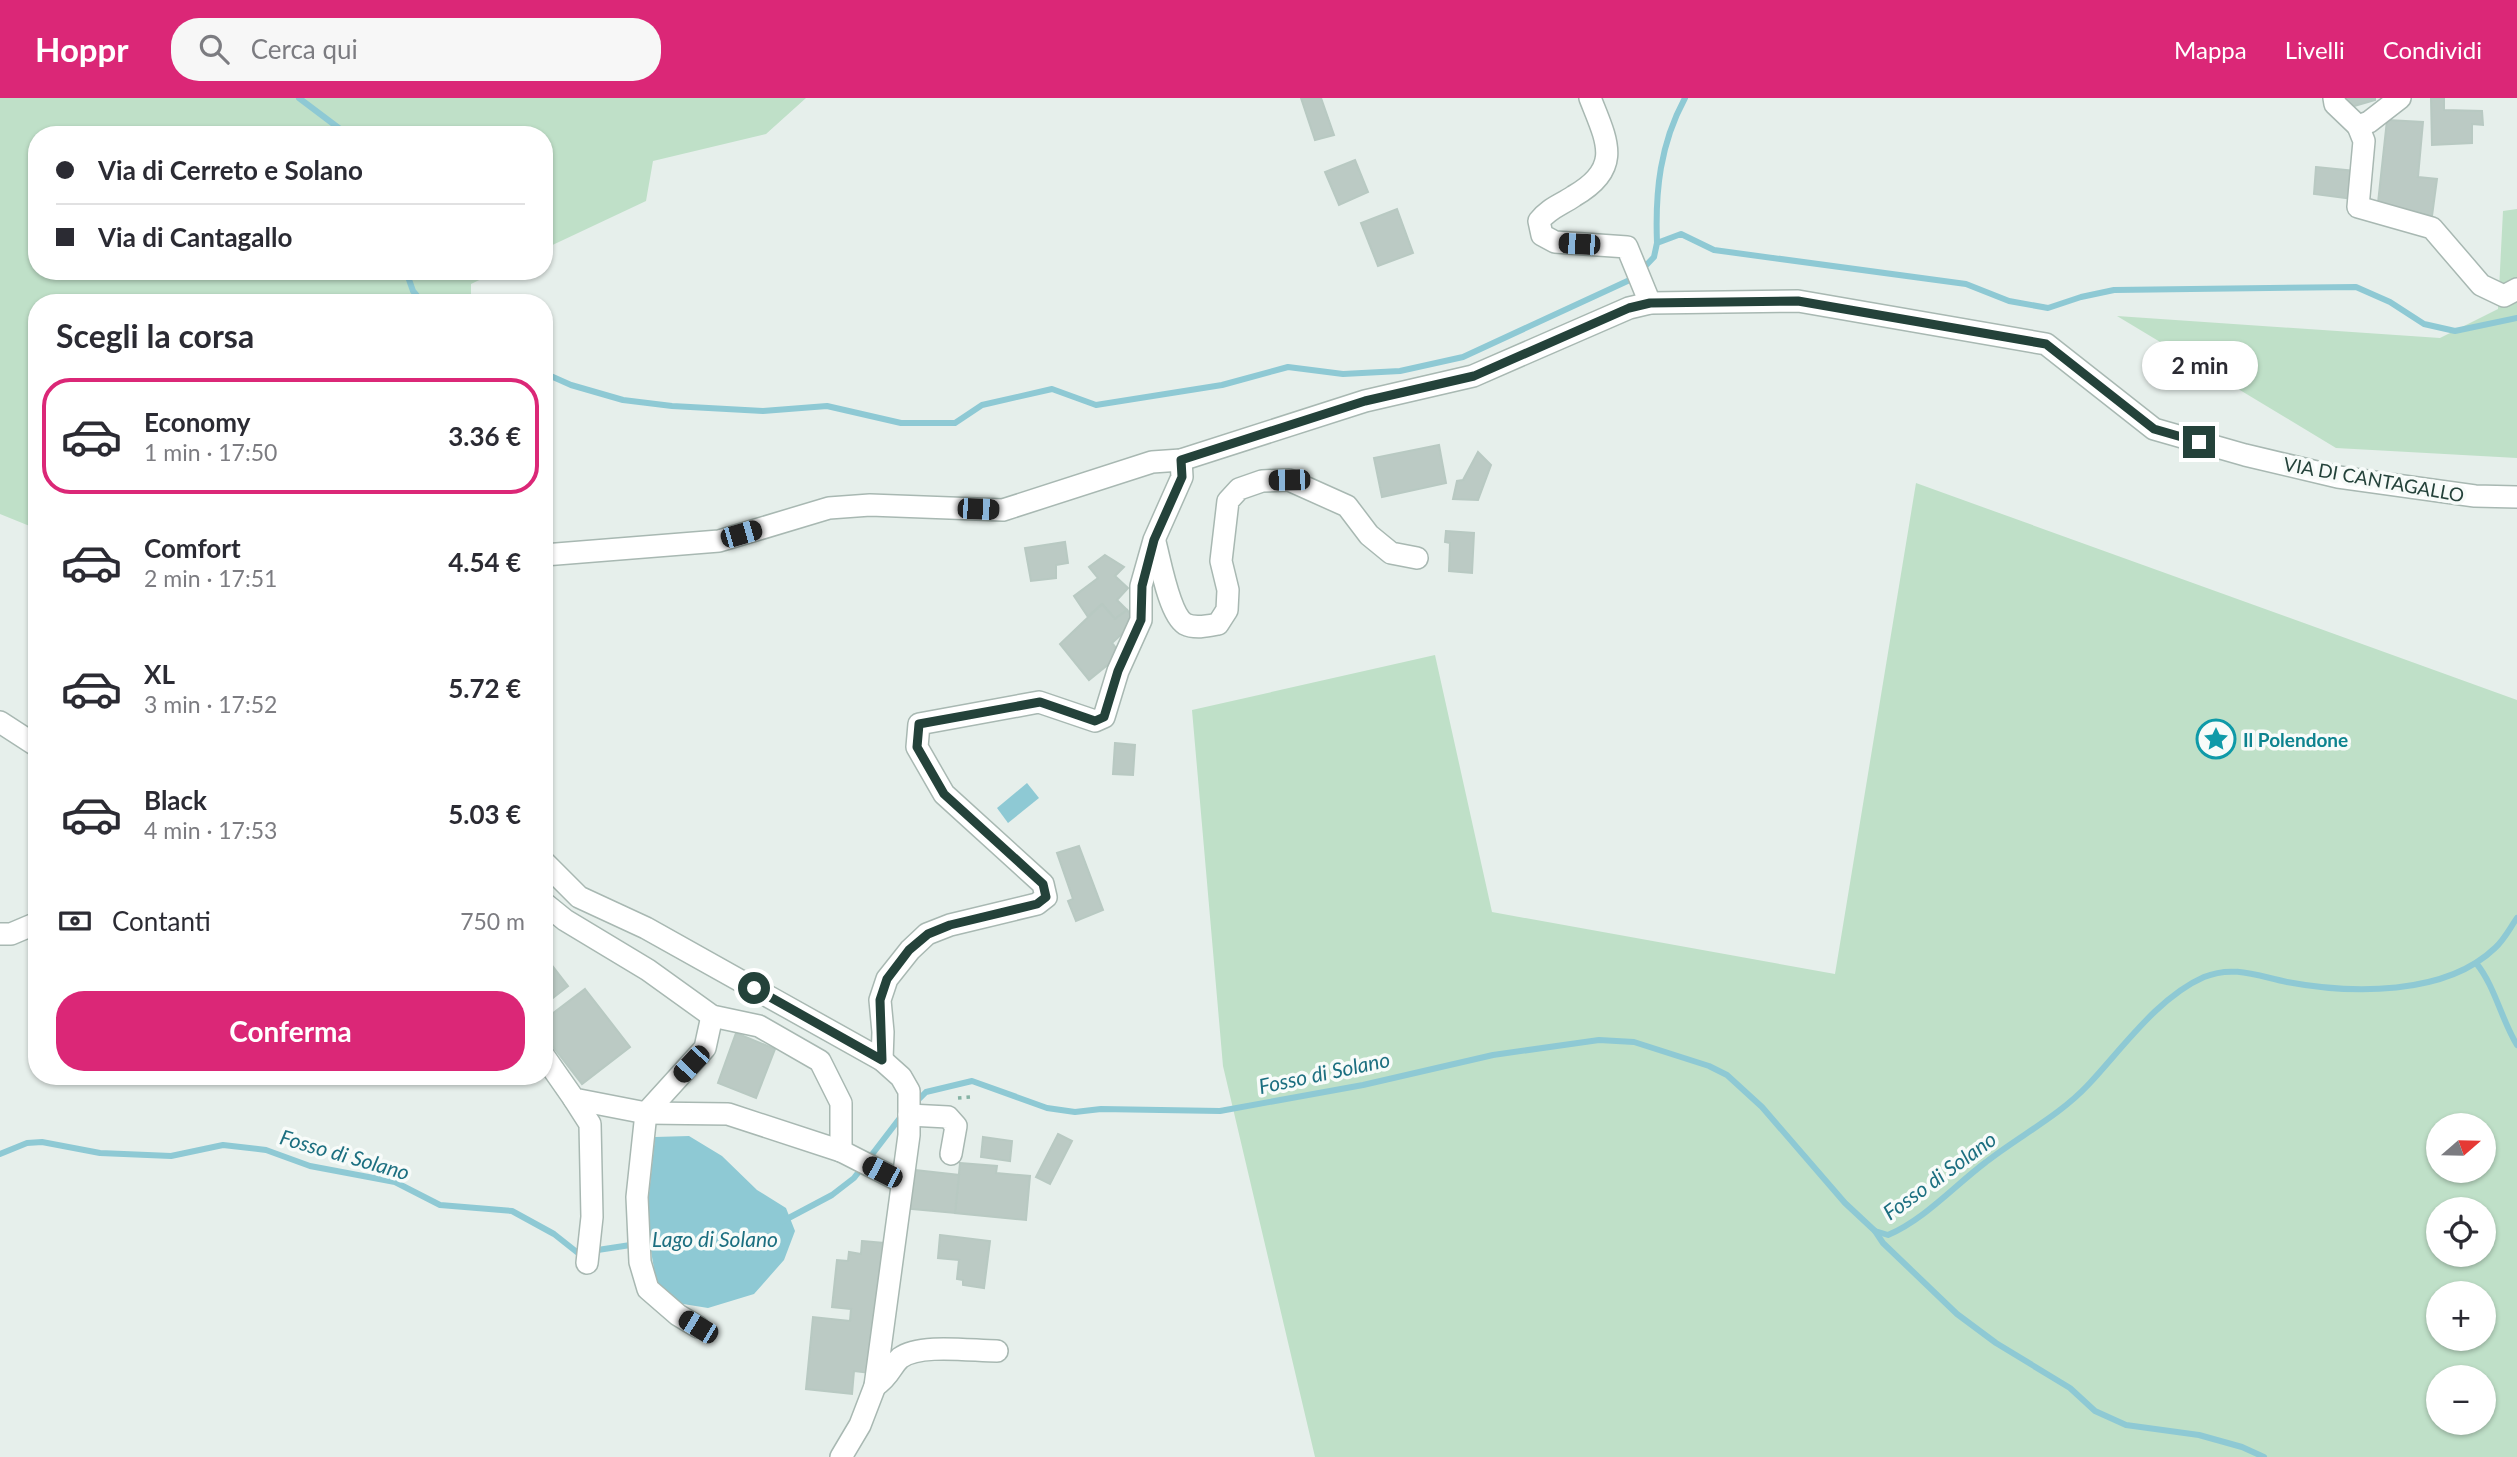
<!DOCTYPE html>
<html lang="it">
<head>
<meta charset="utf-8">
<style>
	:root { --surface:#fff; --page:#f7f7f7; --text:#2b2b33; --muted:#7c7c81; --line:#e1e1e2; --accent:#db2777 }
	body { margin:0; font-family:Lato,sans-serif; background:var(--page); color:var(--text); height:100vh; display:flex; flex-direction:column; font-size:26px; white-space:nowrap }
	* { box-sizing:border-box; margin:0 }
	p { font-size:23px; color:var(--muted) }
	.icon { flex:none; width:38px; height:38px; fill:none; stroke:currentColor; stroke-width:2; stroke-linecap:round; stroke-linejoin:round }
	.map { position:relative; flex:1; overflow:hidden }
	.details { position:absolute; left:28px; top:196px; width:525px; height:791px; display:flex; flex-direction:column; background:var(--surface); border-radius:28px; box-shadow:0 2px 5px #0004 }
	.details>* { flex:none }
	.guide { position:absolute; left:28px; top:28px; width:525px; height:154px; border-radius:28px; box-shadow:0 2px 5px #0004; display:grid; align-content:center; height:154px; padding:0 28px; background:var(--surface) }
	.needle { width:46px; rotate:70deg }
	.tools { position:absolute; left:2426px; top:1015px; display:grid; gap:14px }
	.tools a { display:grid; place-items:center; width:70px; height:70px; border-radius:50%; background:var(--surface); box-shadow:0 2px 5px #0004; font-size:35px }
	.end { position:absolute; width:32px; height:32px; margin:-16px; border:9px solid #24423a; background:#fff; box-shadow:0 0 0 4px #fff }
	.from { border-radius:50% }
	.bubble { position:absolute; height:49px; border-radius:24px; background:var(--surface); box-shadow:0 2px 5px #0004; font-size:23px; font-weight:700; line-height:49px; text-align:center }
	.car { position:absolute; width:21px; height:42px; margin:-21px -10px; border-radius:9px; box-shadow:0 0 5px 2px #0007; background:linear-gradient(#222 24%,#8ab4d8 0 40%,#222 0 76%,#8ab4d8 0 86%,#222 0) }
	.guide b { display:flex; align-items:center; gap:24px; height:66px; font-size:26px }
	.guide b+b { border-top:2px solid var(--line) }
	.guide i { width:18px; height:18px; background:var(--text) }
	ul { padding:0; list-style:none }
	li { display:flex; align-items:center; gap:21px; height:116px; margin:0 14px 10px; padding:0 14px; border:4px solid transparent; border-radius:28px }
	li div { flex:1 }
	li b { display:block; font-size:26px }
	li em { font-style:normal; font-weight:700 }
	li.current { border-color:var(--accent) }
	li>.icon { width:63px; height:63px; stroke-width:1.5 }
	h2 { padding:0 28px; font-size:32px; line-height:84px }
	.pay { display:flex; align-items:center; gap:18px; height:77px; padding:0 28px; font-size:26px }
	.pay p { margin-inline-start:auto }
	.primary-button { display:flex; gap:14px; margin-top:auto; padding:14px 28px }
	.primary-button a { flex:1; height:80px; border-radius:28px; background:var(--accent); color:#fff; font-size:28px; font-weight:700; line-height:80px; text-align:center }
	header { display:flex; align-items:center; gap:42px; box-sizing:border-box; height:98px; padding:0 35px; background:var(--accent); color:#fff }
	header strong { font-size:33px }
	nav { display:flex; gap:38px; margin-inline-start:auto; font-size:24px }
	.search { width:490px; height:63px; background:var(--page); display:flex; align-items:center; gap:18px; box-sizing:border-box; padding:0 24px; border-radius:28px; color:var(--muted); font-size:26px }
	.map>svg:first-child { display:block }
	.green { fill:#bfe0c8; fill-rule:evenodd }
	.water { fill:#8ec9d4 }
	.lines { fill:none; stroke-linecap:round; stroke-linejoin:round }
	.stream { stroke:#8ec9d4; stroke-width:6 }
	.building { fill:#bbcac4; stroke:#b8c9c2; stroke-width:2 }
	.minor-casing { stroke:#a8b8b2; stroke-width:24 }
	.path { stroke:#86b3a5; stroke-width:3.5; stroke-dasharray:3.5 5; stroke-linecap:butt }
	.minor { stroke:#fff; stroke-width:21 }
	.route { stroke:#24423a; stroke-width:9 }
	.labels { text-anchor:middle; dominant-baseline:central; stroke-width:7; stroke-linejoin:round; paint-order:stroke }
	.street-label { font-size:19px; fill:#24423a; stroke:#f7fbf9 }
	.culture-label { font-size:19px; font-weight:bold; fill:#0d838f; stroke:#f7fbf9; text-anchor:start }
	.water-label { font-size:21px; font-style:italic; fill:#1c6f80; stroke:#f7fbf9 }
</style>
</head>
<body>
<header>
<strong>Hoppr</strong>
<div class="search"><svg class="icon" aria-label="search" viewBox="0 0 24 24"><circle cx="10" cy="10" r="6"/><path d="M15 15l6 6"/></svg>Cerca qui</div>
<nav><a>Mappa</a><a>Livelli</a><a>Condividi</a></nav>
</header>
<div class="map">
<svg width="2517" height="1359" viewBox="0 0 2517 1359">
	<rect width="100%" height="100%" fill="#e6efeb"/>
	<g class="green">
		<polygon points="0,0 806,0 766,36 653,63 646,103 544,151 544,37 37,37 37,173 498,173 471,186 471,205 37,205 37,431 0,416"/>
		<polygon points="2517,111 2517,360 2336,350 2117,218 2440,240 2498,211 2503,113"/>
		<path d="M1916,385L2517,602V1359H1315L1223,968L1192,612L1435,557L1492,814L1835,876ZM2438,1027H2483V1073H2438ZM2438,1111H2483V1157H2438ZM2438,1195H2483V1241H2438ZM2438,1279H2483V1325H2438Z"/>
	</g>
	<g class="water">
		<polygon points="1027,685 1039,700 1008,725 997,710"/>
		<polygon points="689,1038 722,1058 757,1092 786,1110 795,1133 784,1162 754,1196 708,1210 677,1205 657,1188 646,1124 655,1039"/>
	</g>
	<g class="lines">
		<g class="stream">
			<polyline points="299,0 348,37"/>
			<path d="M1657,145C1655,93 1660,46 1685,0"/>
			<polyline points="406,173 413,193 423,205"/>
			<polyline points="544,275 571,287 623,302 672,308 763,313 827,308 901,325 955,325 982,307 1052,291 1096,307 1222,287 1288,269 1343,276 1400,273 1463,259 1634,180 1654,159 1657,145 1681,136 1714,152 1966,186 2009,203 2048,210 2081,199 2114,192 2356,189 2390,204 2424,226 2455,233 2517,220"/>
			<path d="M2476,865C2495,888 2501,921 2517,947"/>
			<path d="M916,1004L926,994L972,983L1047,1010L1075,1014L1101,1011L1220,1013L1363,987L1493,957L1599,942L1634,944L1709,968L1727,977L1762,1009L1845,1105L1875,1133L1888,1137C1925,1121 1954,1088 1986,1064C2019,1038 2059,1018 2088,987C2121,952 2158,899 2204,879C2233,867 2258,878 2287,884C2351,896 2445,898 2495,850C2504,842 2510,830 2517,820"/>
			<polyline points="0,1056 27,1045 42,1044 100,1055 171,1058 223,1047 266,1052 310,1068 395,1084 440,1107 512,1113 554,1136 578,1155 637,1146"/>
			<polyline points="783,1123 832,1097 854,1080 903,1016"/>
			<polyline points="1875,1133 1883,1145 1957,1216 1996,1245 2070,1290 2095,1313 2126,1327 2199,1337 2242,1349 2264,1359"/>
		</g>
	</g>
	<g class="building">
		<polygon points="1301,0 1321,0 1334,37 1315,42"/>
		<polygon points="2341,0 2375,0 2375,2 2344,11"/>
		<polygon points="2431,0 2444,0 2444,12 2482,13 2483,27 2472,26 2472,45 2432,47"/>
		<polygon points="2387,22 2423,24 2418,79 2437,81 2432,118 2378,105"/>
		<polygon points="1355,62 1368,94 1339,107 1325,74"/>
		<polygon points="2316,69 2355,73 2354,101 2314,96"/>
		<polygon points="1397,111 1413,155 1378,168 1361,125"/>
		<polygon points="1439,347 1446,385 1382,399 1374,360"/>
		<polygon points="1478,354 1491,367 1478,402 1453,401 1457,383 1463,382"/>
		<polygon points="1446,433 1474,435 1472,475 1449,473 1450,445 1445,444"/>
		<polygon points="1065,444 1068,465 1056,467 1056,480 1031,483 1025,450"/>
		<polygon points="1105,457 1124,469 1115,478 1128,490 1117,502 1127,512 1115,521 1102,506 1088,519 1074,498 1098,480 1089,469"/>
		<polygon points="1102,506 1115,521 1127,512 1136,523 1112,545 1121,556 1089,582 1060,546"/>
		<polygon points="1115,645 1135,647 1133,677 1113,676"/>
		<polygon points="1079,748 1103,812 1076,823 1068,803 1073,801 1057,755"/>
		<polygon points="544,857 568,888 544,907"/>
		<polygon points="585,891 630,949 582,986 544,937 544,922"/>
		<polygon points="736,935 775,951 756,1000 718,985"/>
		<polygon points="1058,1036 1072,1043 1050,1086 1036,1079"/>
		<polygon points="983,1039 1012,1043 1010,1063 981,1059"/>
		<polygon points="960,1065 997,1068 996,1075 1030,1078 1026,1122 955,1115"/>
		<polygon points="906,1071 959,1077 955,1115 902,1110"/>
		<polygon points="940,1137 990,1143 984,1190 963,1187 963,1182 957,1181 959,1162 938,1160"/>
		<polygon points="862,1143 884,1145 870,1275 854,1273 852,1296 806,1291 813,1219 850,1223 851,1211 832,1209 837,1162 848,1163 849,1154 861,1156"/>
	</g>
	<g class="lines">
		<defs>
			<g id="minor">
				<path d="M1590,0C1607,43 1623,70 1574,98C1561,107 1549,110 1539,123L1542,137L1555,144L1627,149L1650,205"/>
				<polyline points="2334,0 2335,6 2358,28 2369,24 2400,0"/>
				<polyline points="2358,28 2364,43 2358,109 2432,130 2481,187 2504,198 2517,191"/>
				<path d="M1155,444C1160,462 1169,516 1185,526C1195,531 1208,528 1218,526L1227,512L1228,492L1221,463L1228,403L1239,391L1262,383L1289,382L1347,408L1369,437L1391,455L1417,460"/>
				<polyline points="544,457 719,443 829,410 870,407 1003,412 1152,364 1181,362 1365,303 1473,278 1629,210 1650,205 1798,203 2046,246 2154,331 2245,357 2338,379 2475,398 2517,399"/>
				<polyline points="0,624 37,648"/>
				<polyline points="544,764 579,799 646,830 882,962 901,979 909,993 909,1037 875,1288 860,1327 841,1359"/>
				<polyline points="544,805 565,822 648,872 712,918 759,928 820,963 841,1005 841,1053"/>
				<polyline points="0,836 11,836 37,825"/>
				<polyline points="544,958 574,1001 646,1015 728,1016 841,1053 902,1084"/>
				<polyline points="882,962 883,934 880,902 887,881 910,852 927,836 950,827 1037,806 1046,799 1043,786 944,696 917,649 919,626 1039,604 1095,623 1104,619 1118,573 1141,522 1141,488 1154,442 1182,379 1181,362"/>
				<polyline points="574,1001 590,1026 592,1119 587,1165"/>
				<polyline points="909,1017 948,1019 956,1028 951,1056"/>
				<polyline points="698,1229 678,1217 648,1191 640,1164 637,1099 646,1015 705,950 712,918"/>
				<path d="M875,1288C891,1277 890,1269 900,1260C920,1245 972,1253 997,1253"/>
			</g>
		</defs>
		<use href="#minor" class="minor-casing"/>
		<polyline class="path" points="958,1000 971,999"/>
		<use href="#minor" class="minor"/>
	</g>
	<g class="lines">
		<polyline class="route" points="754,890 882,962 880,902 887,881 909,852 928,836 950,827 1037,806 1046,799 1043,786 944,696 917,649 919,626 1040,604 1095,623 1104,619 1118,573 1141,522 1142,488 1154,442 1182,379 1181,362 1365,303 1474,278 1629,210 1650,205 1798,203 2046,246 2154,331 2199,344"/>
	</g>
	<defs>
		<symbol id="sight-ring" viewBox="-11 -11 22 22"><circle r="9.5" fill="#f7fbf9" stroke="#0f9aa8" stroke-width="1.5"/><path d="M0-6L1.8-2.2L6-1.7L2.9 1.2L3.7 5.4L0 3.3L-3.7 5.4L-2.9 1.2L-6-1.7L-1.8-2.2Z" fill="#0f9aa8"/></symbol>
	</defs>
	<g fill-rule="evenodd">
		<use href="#sight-ring" x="2194" y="619" width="44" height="44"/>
	</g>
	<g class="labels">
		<g class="street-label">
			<text transform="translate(2374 381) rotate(10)">VIA DI CANTAGALLO</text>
		</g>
		<g class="culture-label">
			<text x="2243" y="641">Il Polendone</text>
		</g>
		<g class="water-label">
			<text transform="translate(1324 974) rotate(-12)">Fosso di Solano</text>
			<text transform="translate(345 1056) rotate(16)">Fosso di Solano</text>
			<text transform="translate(1939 1077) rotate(-36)">Fosso di Solano</text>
			<text x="715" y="1140">Lago di Solano</text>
		</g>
	</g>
</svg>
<div class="tools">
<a><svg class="needle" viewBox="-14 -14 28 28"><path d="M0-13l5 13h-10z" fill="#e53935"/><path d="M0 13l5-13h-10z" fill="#7c7c81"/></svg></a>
<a><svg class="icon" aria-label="locate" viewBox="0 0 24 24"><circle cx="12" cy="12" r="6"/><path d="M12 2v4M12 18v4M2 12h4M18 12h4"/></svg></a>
<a>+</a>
<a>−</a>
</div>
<i class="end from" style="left:754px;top:890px"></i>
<i class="end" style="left:2199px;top:344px"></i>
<div class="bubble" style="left:2142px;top:243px;width:116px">2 min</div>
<i class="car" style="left:1579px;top:146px;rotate:273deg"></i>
<i class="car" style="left:1289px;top:382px;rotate:269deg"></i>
<i class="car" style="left:978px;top:411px;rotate:92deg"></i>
<i class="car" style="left:741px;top:436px;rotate:74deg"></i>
<i class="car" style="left:691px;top:966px;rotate:223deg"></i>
<i class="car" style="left:882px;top:1074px;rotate:297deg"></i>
<i class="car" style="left:698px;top:1229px;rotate:301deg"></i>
<div class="guide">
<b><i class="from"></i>Via di Cerreto e Solano</b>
<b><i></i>Via di Cantagallo</b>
</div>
<section class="details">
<h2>Scegli la corsa</h2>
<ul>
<li class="current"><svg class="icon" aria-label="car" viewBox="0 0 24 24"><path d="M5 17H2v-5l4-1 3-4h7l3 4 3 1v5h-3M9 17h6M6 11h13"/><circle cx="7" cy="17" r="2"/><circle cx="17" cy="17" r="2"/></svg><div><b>Economy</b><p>1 min · 17:50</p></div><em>3.36 €</em></li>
<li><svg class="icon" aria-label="car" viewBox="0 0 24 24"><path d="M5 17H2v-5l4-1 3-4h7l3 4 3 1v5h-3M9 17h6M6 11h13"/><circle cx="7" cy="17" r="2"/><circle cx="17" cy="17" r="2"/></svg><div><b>Comfort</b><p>2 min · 17:51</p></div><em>4.54 €</em></li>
<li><svg class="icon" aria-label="car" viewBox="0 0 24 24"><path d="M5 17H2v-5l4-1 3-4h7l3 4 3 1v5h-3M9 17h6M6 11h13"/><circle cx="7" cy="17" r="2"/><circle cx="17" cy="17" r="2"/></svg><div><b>XL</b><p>3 min · 17:52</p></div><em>5.72 €</em></li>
<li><svg class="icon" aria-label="car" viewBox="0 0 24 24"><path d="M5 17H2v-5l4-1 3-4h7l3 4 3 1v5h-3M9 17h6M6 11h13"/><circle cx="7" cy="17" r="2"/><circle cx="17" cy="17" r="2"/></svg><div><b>Black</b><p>4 min · 17:53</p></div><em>5.03 €</em></li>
</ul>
<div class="pay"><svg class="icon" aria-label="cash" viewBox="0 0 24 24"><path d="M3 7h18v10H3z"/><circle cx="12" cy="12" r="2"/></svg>Contanti<p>750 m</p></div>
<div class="primary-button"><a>Conferma</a></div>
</section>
</div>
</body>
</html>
